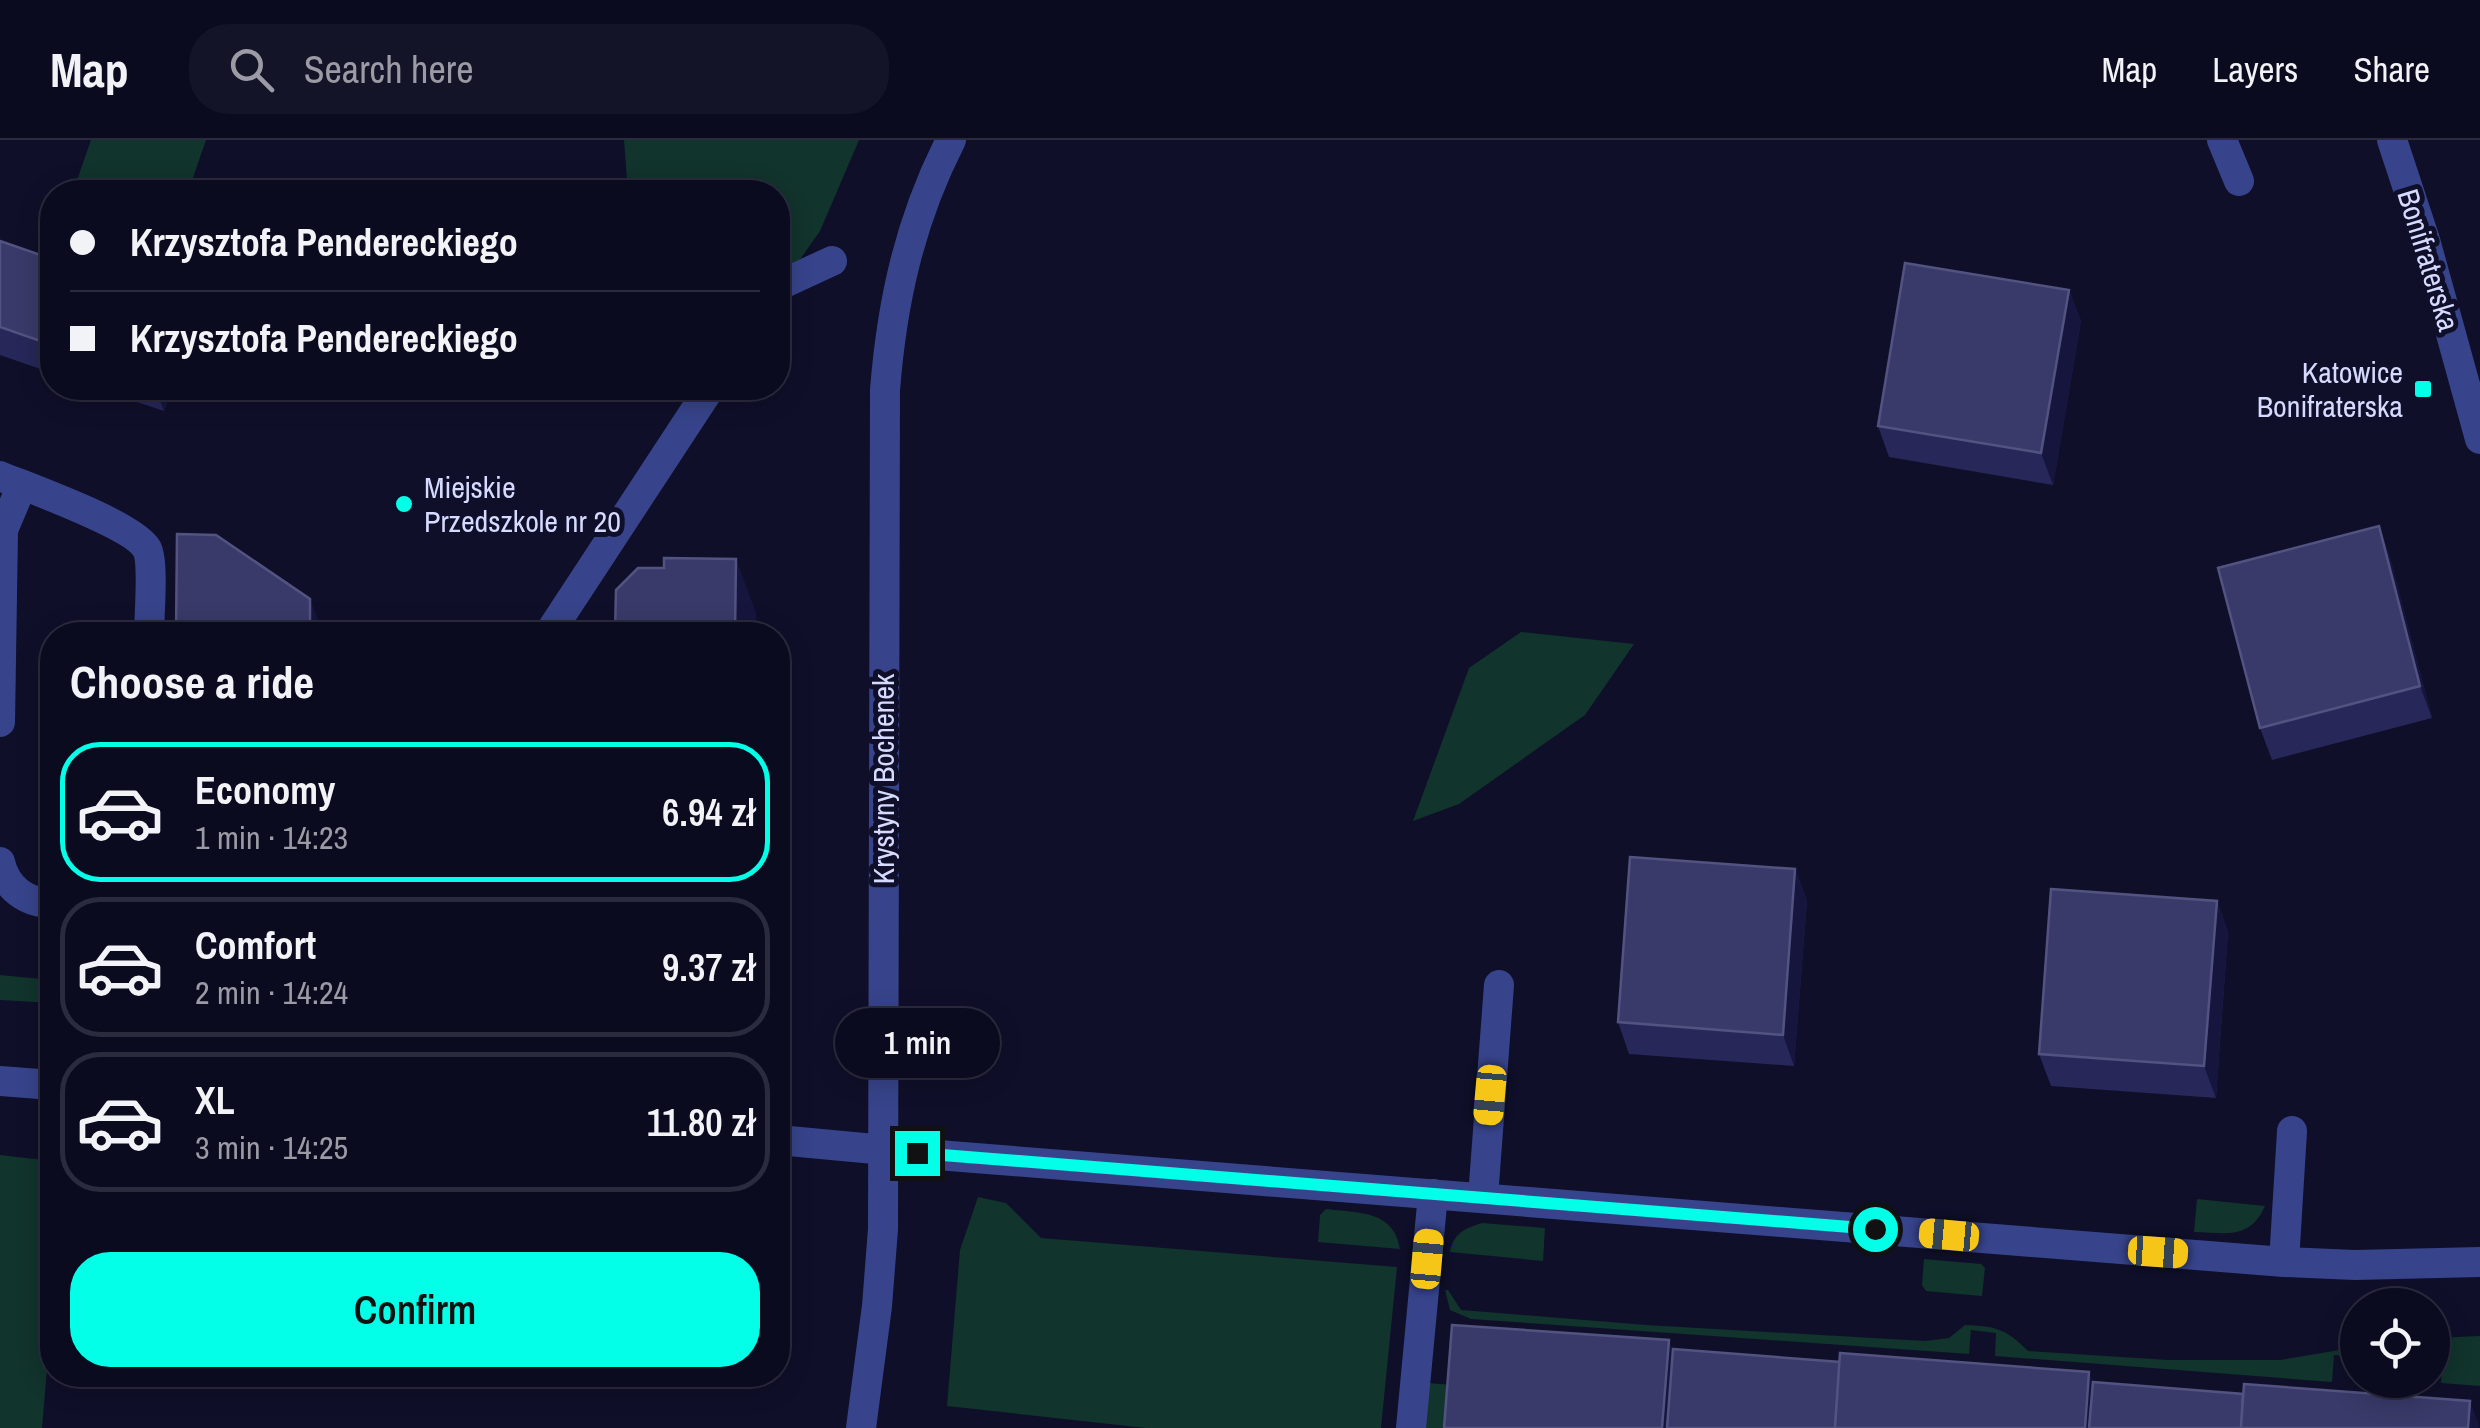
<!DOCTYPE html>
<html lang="en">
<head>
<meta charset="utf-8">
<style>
	:root { --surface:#0b0b20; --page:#141429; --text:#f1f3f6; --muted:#9a9ba5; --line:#2b2b3e; --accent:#03ffe8 }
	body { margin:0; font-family:"Archivo Narrow",sans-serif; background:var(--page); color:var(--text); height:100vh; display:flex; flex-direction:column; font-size:38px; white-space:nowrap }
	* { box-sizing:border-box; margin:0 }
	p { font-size:32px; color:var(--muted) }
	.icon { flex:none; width:55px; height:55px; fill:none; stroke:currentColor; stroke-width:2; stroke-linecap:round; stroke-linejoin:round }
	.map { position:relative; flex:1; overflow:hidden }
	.panel { position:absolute; left:40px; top:482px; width:750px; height:765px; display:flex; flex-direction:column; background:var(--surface); border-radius:40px; box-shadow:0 5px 25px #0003,0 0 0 2px var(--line) }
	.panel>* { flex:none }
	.guide { position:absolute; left:40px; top:40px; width:750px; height:220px; border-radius:40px; box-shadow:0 5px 25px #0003,0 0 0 2px var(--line); display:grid; align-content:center; height:220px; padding:0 30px; background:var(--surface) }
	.buttons { position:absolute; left:2340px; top:1148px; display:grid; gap:20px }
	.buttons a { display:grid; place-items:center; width:110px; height:110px; border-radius:50%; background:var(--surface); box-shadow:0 5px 25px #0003,0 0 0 2px var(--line); font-size:50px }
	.end { position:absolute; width:45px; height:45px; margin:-22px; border:12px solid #03ffe8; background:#111; box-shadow:0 0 0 5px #111 }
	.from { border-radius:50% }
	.bubble { position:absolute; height:70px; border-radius:35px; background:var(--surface); box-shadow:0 5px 25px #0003,0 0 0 2px var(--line); font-size:32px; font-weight:600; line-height:70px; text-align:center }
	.car { position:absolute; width:30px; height:60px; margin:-30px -15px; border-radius:12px; box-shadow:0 0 8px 2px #0007; background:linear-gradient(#f5c518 24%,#345 0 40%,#f5c518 0 76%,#345 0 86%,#f5c518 0) }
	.guide b { display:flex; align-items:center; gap:35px; height:95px; font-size:38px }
	.guide b+b { border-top:2px solid var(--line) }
	.guide i { width:25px; height:25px; background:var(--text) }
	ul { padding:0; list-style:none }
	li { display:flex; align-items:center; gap:30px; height:140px; margin:0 20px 15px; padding:0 10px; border:5px solid var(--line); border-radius:40px }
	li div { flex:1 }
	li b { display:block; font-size:38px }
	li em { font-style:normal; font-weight:600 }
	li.active { border-color:var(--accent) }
	li>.icon { width:90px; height:90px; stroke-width:1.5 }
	h2 { padding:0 30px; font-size:45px; line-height:120px }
	.cta { display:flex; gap:20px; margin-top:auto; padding:20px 30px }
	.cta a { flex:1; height:115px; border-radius:40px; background:var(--accent); color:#111; font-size:40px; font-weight:600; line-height:115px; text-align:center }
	header { display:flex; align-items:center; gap:60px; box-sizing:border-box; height:140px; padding:0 50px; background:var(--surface); border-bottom:2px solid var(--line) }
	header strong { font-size:48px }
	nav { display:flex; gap:55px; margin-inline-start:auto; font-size:35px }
	.search { width:700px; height:90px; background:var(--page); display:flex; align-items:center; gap:25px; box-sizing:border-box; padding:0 35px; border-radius:40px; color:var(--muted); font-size:38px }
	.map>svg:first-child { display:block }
	.green { fill:#11342c }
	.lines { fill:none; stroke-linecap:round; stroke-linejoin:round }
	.minor { stroke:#37448b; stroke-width:30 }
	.wall { fill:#272759 }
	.shaded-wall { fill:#16153e }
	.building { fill:#3a3a6a; stroke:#535382; stroke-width:2.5 }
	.route { stroke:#03ffe8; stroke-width:12 }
	.poi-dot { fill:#03ffe8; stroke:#0f0f2a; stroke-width:4 }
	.labels { text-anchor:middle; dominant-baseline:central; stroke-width:10; stroke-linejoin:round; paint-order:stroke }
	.street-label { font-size:30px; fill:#d7daff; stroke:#0f0f2a }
	.poi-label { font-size:30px; fill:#d7daff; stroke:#0f0f2a; text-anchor:end }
</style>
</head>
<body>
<header>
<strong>Map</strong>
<div class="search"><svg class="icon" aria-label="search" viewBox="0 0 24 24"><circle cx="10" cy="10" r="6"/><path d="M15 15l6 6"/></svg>Search here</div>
<nav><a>Map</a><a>Layers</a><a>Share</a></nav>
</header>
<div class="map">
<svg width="2480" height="1288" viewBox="0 0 2480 1288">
	<rect width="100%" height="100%" fill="#0f0f2a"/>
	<g class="green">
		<polygon points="91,0 206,0 188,52 73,52"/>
		<polygon points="624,0 859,0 820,91 778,151 778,52 628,52"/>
		<polygon points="1521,492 1634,504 1585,575 1459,664 1413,681 1469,528"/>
		<polygon points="0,835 52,840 52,863 0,860"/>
		<polygon points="0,1015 52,1021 52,1170 42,1288 0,1288"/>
		<polygon points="978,1057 1006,1063 1041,1098 1397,1127 1381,1288 1146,1288 947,1266 960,1110"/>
		<path d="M2197,1059L2265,1066C2250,1100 2226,1093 2194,1092Z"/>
		<path d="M1326,1069C1358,1073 1394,1070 1400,1109L1318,1102L1320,1075Z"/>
		<path d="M1482,1083L1545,1088L1543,1121L1450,1112C1453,1093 1466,1088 1482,1083Z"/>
		<polygon points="1924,1119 1981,1124 1985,1128 1982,1156 1926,1151 1922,1145"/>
		<path d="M1445,1150H1448L1461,1170L1646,1185L1925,1201L1949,1198L1965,1185C1996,1186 2006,1189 2028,1211L2168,1220H2280L2357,1207V1217L2334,1215L2332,1242L1995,1216L1996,1193L1971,1190L1969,1214L1471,1179L1450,1170Z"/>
		<polygon points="2480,1196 2480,1246 2441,1243 2443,1202 2433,1201 2433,1198"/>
		<polygon points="1427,1243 1466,1246 1463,1288 1423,1288"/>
	</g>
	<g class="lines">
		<g class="minor">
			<polyline points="2222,0 2239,41"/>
			<polyline points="2392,0 2425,100 2480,299"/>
			<polyline points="778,146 832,121"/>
			<path d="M0,336C29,348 134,385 147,409C154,423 149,477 149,495"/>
			<polyline points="548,495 710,248"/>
			<polyline points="0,582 3,390 22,345"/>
			<path d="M0,722C6,748 26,763 52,763"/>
			<polyline points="0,941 52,945"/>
			<polyline points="778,1000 950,1016 2284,1122 2355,1125 2480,1122"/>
			<polyline points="1483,1057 1499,845"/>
			<polyline points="2284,1122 2292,991"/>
			<path d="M861,1288L877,1166L883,1089L885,250C892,161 910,80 951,0"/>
			<polyline points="1411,1288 1433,1054"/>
		</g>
	</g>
	<g class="wall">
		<polygon points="0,101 52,119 52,233 0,215"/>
		<polygon points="2069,150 2081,181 2053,345 1889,317 1878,286"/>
		<polygon points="95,248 172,248 164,271"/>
		<polygon points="2379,386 2390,418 2432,578 2272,620 2260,588"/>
		<polygon points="1795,729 1807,761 1794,926 1629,914 1618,882"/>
		<polygon points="2217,761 2228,792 2216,958 2051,946 2039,914"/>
	</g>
	<g class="shaded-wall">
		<polygon points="2069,150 2081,181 2053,345 2041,313"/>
		<polygon points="155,248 172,248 164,271"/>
		<polygon points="2379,386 2390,418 2432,578 2420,546"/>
		<polygon points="736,419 756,473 756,495 735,495"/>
		<polygon points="310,459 324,495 310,495"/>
		<polygon points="1795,729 1807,761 1794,926 1783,895"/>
		<polygon points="2217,761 2228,792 2216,958 2204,926"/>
		<polygon points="1669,1200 1684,1241 1681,1288 1662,1288"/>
		<polygon points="2089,1232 2104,1274 2103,1288 2085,1288"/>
		<polygon points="2470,1261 2480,1288 2468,1288"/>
	</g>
	<g class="building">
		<polygon points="0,101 52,119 52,205 0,187"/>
		<polygon points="1905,123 2069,150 2041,313 1878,286"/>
		<polygon points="2379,386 2420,546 2260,588 2218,428"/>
		<polygon points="177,394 216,395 310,459 310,495 176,495"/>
		<polygon points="664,418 736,419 735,495 615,495 616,450 638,428 664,428"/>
		<polygon points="1630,717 1795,729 1783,895 1618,882"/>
		<polygon points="2051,749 2217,761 2204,926 2039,914"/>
		<polygon points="1452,1185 1669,1200 1662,1288 1444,1288"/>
		<polygon points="1673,1209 1840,1222 1835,1288 1667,1288"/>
		<polygon points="1840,1213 2089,1232 2085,1288 1835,1288"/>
		<polygon points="2093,1242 2243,1254 2241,1288 2089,1288"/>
		<polygon points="2244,1244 2470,1261 2468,1288 2241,1288"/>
	</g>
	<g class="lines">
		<polyline class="route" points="917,1013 1875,1089"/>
	</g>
	<g class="poi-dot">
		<rect x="2413" y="239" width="20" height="20" rx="5"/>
		<circle cx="404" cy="364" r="10"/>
	</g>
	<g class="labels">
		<g class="street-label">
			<text transform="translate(2429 120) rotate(73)">Bonifraterska</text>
			<text transform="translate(883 639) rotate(-90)">Krystyny Bochenek</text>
		</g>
		<g class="poi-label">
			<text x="2403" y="232">Katowice<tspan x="2403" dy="34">Bonifraterska</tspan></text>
			<text x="424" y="347" text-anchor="start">Miejskie<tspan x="424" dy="34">Przedszkole nr 20</tspan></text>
		</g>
	</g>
</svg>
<div class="buttons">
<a><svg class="icon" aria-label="locate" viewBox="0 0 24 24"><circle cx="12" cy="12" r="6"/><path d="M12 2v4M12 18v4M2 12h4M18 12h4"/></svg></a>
</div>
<i class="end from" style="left:1875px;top:1089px"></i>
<i class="end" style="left:917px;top:1013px"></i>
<div class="bubble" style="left:835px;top:868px;width:165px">1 min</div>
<i class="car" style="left:1490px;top:955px;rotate:185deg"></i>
<i class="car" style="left:1949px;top:1095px;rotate:275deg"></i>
<i class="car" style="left:2158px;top:1112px;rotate:94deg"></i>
<i class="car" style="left:1427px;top:1119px;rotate:5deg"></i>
<div class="guide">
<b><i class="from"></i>Krzysztofa Pendereckiego</b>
<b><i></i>Krzysztofa Pendereckiego</b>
</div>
<section class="panel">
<h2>Choose a ride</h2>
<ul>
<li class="active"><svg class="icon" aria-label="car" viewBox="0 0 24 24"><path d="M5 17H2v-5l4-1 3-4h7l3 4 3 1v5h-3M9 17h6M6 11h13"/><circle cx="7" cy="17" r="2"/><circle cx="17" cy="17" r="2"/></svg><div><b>Economy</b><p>1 min · 14:23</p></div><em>6.94 zł</em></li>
<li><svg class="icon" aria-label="car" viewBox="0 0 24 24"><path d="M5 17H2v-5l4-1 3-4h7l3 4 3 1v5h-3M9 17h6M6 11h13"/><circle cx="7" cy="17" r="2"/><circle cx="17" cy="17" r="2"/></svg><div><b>Comfort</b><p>2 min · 14:24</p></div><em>9.37 zł</em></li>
<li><svg class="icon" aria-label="car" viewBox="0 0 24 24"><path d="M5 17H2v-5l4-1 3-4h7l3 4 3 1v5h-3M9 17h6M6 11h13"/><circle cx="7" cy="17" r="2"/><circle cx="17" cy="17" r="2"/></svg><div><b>XL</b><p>3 min · 14:25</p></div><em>11.80 zł</em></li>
</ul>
<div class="cta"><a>Confirm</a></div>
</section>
</div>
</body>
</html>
